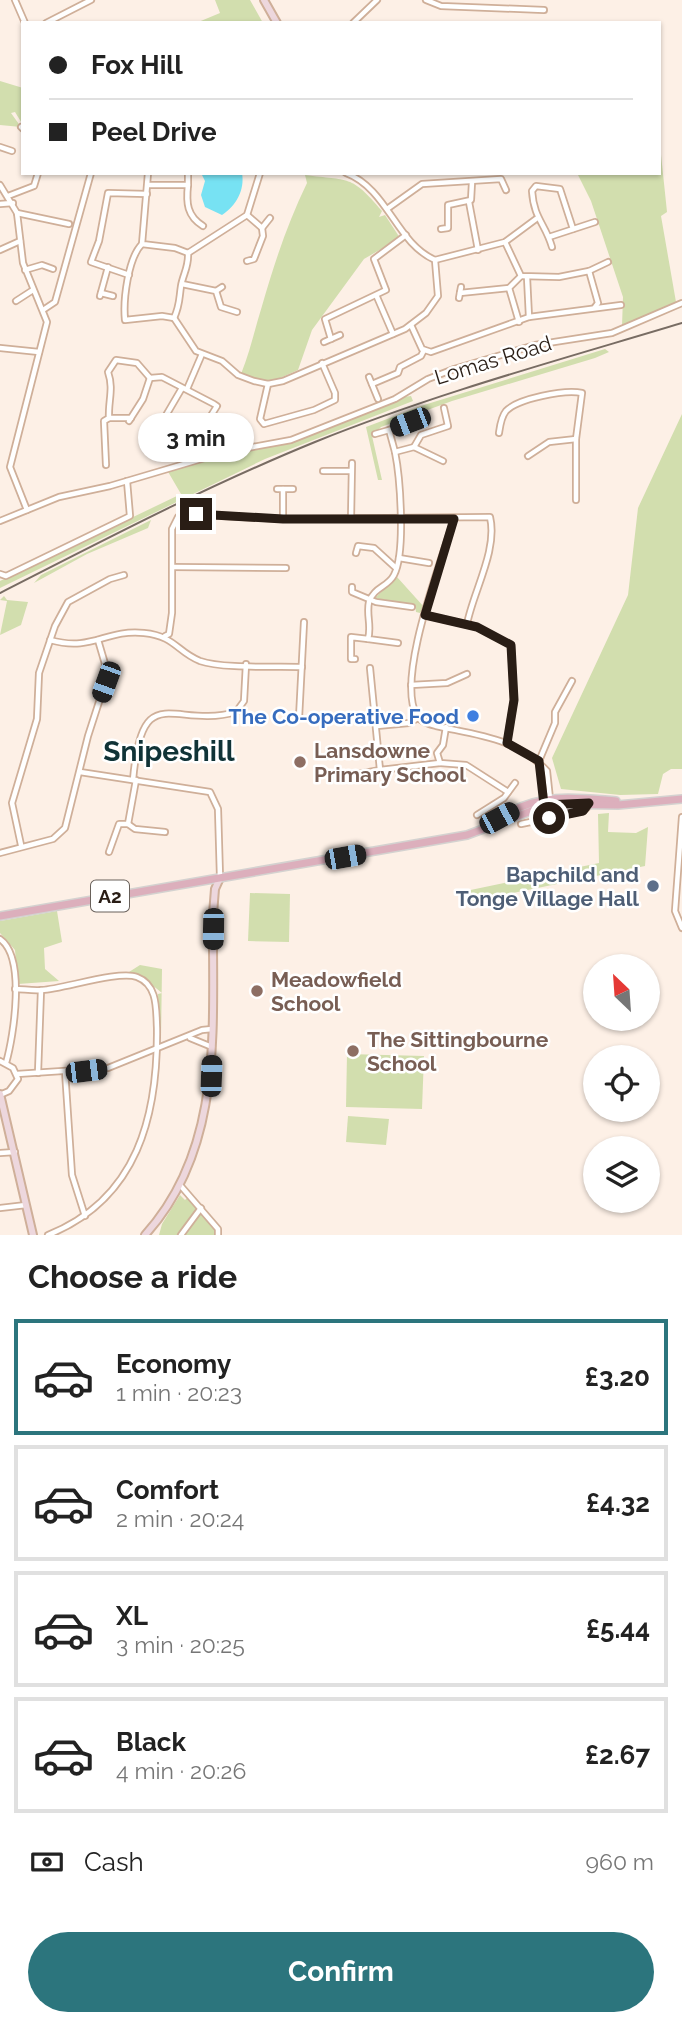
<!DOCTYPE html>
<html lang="en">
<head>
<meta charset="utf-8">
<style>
	:root { --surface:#fff; --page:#f6f6f6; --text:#222; --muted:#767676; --line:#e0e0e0; --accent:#2c757d }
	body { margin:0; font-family:Raleway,sans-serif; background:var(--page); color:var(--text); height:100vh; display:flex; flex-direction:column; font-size:26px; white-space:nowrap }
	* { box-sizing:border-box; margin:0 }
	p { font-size:23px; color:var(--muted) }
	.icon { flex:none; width:38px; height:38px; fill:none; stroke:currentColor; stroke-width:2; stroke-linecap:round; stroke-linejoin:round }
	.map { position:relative; height:1235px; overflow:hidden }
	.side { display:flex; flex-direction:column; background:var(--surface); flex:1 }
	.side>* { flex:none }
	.guide { position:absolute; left:21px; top:21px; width:640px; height:154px; border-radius:0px; box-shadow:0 2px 5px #0004; display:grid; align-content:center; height:154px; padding:0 28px; background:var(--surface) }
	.needle { width:46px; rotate:335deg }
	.controls { position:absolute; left:583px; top:954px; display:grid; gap:14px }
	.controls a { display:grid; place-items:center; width:77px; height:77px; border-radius:50%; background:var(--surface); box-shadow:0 2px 5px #0004; font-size:35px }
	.end { position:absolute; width:32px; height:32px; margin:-16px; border:9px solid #291d15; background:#fff; box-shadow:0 0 0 4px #fff }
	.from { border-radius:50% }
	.bubble { position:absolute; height:49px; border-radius:24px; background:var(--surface); box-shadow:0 2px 5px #0004; font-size:23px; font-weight:700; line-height:49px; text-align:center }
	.car { position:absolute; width:21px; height:42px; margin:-21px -10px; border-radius:9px; box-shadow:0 0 5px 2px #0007; background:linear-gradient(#222 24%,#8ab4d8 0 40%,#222 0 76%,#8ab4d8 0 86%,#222 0) }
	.guide b { display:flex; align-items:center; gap:24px; height:66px; font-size:26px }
	.guide b+b { border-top:2px solid var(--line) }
	.guide i { width:18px; height:18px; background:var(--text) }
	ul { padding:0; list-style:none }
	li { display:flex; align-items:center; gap:21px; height:116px; margin:0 14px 10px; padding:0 14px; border:4px solid var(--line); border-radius:0px }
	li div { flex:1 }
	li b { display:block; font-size:26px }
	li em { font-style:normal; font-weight:700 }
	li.current { border-color:var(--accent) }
	li>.icon { width:63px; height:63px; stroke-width:1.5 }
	h2 { padding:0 28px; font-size:32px; line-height:84px }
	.pay { display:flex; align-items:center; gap:18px; height:77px; padding:0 28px; font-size:26px }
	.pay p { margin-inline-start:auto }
	.action { display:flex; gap:14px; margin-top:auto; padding:14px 28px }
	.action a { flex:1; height:80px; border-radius:42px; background:var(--accent); color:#fff; font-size:28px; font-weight:700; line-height:80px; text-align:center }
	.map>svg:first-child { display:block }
	.green { fill:#d2deae }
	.water { fill:#77e2f3 }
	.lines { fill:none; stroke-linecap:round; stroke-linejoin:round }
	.street-casing { stroke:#cfaf99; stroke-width:8 }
	.secondary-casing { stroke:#cfaf99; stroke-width:10 }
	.primary-casing { stroke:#d4d2d0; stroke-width:10 }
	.street { stroke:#fff; stroke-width:4.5 }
	.secondary { stroke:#edd7dd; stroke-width:6 }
	.primary { stroke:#dcafbc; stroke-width:7 }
	.rail { stroke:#786c63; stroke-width:2 }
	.route { stroke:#291d15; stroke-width:9 }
	.shop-dot { fill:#3f7fe0; stroke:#fff; stroke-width:2.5 }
	.education-dot { fill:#8d6e63; stroke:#fff; stroke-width:2.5 }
	.service-dot { fill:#5c6f8a; stroke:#fff; stroke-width:2.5 }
	.labels { text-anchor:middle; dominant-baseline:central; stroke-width:5; stroke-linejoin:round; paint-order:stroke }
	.shield { fill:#fff; stroke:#69615b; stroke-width:2 }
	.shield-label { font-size:19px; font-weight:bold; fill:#291d15 }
	.street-label { font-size:21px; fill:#291d15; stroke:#fff }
	.shop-label { font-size:21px; font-weight:bold; fill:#366cbe; stroke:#fff; text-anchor:end }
	.education-label { font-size:21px; font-weight:bold; fill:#785e54; stroke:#fff; text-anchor:start }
	.service-label { font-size:21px; font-weight:bold; fill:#4e5e75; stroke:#fff; text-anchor:end }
	.district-label { font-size:28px; font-weight:bold; fill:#103337; stroke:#fff }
</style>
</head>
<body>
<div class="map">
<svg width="682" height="1235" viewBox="0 0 682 1235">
	<rect width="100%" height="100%" fill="#fdf0e6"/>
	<g class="green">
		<polygon points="215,0 250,0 263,23 196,23 220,13"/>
		<polygon points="0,81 23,88 23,125 15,112 11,113 21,127 0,125"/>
		<polygon points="660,145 667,212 661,216 676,302 622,326 623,297 591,201 577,173 660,173"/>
		<path d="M305,175C349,181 351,174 382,211L379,217L385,215L400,238L364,259L312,330L298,370L271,382L241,374C250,352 255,328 262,306C274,264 288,222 307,183Z"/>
		<polygon points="605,349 609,352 595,358 452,401 381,427 372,436 382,480 378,480 366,427 424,405"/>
		<polygon points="411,396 413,401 265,459 0,588 0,581 181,494 167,470 233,451 292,443 403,397"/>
		<polygon points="682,414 682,769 671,769 663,774 658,794 620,795 561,789 552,758 628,595 638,508"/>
		<polygon points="151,520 148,528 87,554 34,583 41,575"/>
		<polygon points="397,577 424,607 420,613 416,612 415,605 375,598"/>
		<polygon points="4,596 7,600 28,602 21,625 0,635 7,601 0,600"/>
		<polygon points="609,813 608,832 636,833 648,827 645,866 459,904 461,892 599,863 598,814"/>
		<polygon points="250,893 290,894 289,942 248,941"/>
		<polygon points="57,911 62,942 44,948 45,969 59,981 18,984 15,950 0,933 0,921"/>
		<polygon points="140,965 162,969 161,1038 160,1039 158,994 162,993 141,976 129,972"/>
		<polygon points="347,1054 424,1056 422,1109 346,1107"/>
		<polygon points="348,1116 389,1119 386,1145 346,1142"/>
		<polygon points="180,1195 185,1200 188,1197 218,1229 218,1235 159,1235 162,1224"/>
	</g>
	<path class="water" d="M201,173H242C245,190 236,206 222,215L205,207L201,195L205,181Z"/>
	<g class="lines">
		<defs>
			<g id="street">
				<polyline points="15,0 25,23"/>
				<polyline points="426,0 441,6 544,10"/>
				<polyline points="46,23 91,0"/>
				<polyline points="353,23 377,0"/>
				<polyline points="21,127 23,129"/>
				<polyline points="0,147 12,151"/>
				<polyline points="148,173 142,244 175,248 188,253"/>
				<polyline points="188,175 188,185"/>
				<polyline points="0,185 17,213 23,263 47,322 10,467 27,510"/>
				<path d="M148,185H188C186,203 187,216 203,226"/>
				<polyline points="8,196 34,186 38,173"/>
				<polyline points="469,202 478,250"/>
				<polyline points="0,204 13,203"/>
				<polyline points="387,209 422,184 501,179 506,190"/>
				<polyline points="17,213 69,224"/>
				<polyline points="247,215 262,228 263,236 254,259 247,261"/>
				<polyline points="262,228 270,218"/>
				<polyline points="441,229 448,228 448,205 471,200 472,182"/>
				<polyline points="549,237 595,222"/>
				<polyline points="505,242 521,276 559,277 589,271 598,303 595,307"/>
				<path d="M142,244C128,258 123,300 125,320L162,316L174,318"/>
				<path d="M552,247C545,223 534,219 532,191L536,186L560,189L573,229"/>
				<polyline points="0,250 20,241"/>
				<polyline points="188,253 247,215 260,173"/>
				<polyline points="435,260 505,242 536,219"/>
				<polyline points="25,270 42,265 53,269"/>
				<polyline points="589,271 608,262"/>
				<polyline points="129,275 91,262 99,241 108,193 147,194"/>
				<polyline points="527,277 529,317"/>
				<polyline points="182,284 216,291 221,307 237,312"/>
				<polyline points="216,291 222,287"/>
				<polyline points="101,293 113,296"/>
				<polyline points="460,293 509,288"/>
				<polyline points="100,296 108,267"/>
				<polyline points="377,297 393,334"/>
				<polyline points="459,298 461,287"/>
				<polyline points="16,301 33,290"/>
				<polyline points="43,310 55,302 91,173"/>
				<path d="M174,318L196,351L222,361L238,375L254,381L268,384L283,381L405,329L426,313L438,296L435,260C396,243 388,189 346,173"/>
				<path d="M174,318C180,305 179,299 181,286C183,274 189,267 188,253"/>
				<polyline points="519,322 509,288 521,276"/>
				<polyline points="411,325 422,349 431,352 529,317 621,305"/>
				<polyline points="331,339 325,319 386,290 374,259 406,235"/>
				<polyline points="324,342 340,335"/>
				<polyline points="0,348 39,352"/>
				<polyline points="369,377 378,399"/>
				<polyline points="268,384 260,419 264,424 314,410 335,400 335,393 322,363"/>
				<polyline points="372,384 398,373 400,367 421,356 424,350"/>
				<polyline points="187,389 202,354"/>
				<polyline points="109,418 131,418"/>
				<polyline points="129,421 143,399 150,378"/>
				<path d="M499,433C500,426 501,417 506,411C517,399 565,389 582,393L576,439V500"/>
				<polyline points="375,434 389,430"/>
				<polyline points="414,447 421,435 448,426 444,408"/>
				<polyline points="395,452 389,430 410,422"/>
				<polyline points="528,456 549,442 576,439"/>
				<path d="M106,465L104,421L109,418C108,401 114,389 108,372L116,360L137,363L150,378L162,377L214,404L217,406L202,430L162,444L158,429L182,388"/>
				<polyline points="323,471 350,471"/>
				<polyline points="277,489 293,489"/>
				<polyline points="283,519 283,489"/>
				<polyline points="351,519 352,463"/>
				<path d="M454,519C442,560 395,679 417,716C421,722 429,724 436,726C477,735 517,738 547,771L550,799"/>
				<polyline points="0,521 59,497 110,486 225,452 291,440 395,399 428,379 454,369 535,345 612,333 682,303"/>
				<polyline points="356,553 358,546 374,548 396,568"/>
				<polyline points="399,558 429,563"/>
				<polyline points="173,567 286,568"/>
				<polyline points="0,574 6,576 130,516 127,481"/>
				<polyline points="352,587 352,592 376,602 412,607"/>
				<polyline points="425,615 477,627 511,645 514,700 507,742"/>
				<path d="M165,636L169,634L172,613V529L178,517L185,514L283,519L490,517C498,550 473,592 467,624"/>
				<path d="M50,640C93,652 105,629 144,633C175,636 177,652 200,661C223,669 276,666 302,667"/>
				<path d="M398,643L368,639C372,626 366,615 369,602C374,587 388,587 394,575C406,552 400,477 395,452L414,447L443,461"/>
				<polyline points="355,659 351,659 351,637 368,639"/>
				<polyline points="370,668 380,770 440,763"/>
				<polyline points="411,685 447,683 467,674"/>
				<polyline points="299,718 304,622"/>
				<polyline points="377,726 409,723 418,718"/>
				<polyline points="446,727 443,745 437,753 440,763 466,765 508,792"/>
				<polyline points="80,772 210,792 218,809 220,877"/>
				<polyline points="353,775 380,770"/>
				<path d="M133,780C142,676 174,730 236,712L244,701L246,664"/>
				<polyline points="544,801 539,761 555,723 555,712 572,681"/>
				<polyline points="477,815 504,798 515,783"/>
				<polyline points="682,817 675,911 682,928"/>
				<polyline points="128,824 135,829 165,832"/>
				<polyline points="521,824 583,811 589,806"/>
				<polyline points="21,845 12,803 37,719 39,673 55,626 68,602 110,579 124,575"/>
				<polyline points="109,852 119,824 128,824 136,780"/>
				<polyline points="0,853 53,839 65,828 88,736 108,674 98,640"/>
				<path d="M0,939C26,957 14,1035 6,1063"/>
				<path d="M15,989C23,989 33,991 42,990C63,989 119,970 137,977C158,985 156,1009 157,1028C158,1115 138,1199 48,1235"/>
				<polyline points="190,1038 212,1047"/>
				<polyline points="0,1061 13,1068 18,1079 9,1091 0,1095"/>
				<polyline points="65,1071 72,1175 85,1216"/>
				<polyline points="38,1073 41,990"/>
				<polyline points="17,1074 108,1068 202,1030 212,1029"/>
				<polyline points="0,1153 15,1152"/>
				<polyline points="180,1185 218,1229 218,1235"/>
				<polyline points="0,1208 26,1205"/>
				<polyline points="181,1235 201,1208"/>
			</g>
			<g id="secondary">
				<polyline points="264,0 277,23"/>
				<polyline points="0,1094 33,1235"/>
				<path d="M145,1235C225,1147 212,1025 213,914L215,889L220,878"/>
			</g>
			<g id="primary">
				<path d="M485,828C491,820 500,817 508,813C545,793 576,798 616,801"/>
				<polyline points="0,916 467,835 550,804 618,805 682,799"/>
			</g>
		</defs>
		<use href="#street" class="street-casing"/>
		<use href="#secondary" class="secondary-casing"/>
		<use href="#primary" class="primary-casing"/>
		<use href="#street" class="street"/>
		<use href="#secondary" class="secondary"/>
		<use href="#primary" class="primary"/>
		<path class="rail" d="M0,593C104,540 207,486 315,442C434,394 559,360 682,323"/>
	</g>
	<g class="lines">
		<polyline class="route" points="196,514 283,519 454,519 425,615 477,627 511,645 514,700 507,743 539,761 544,805 589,803 583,811 549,818"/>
	</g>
	<circle class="shop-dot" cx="473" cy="716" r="7"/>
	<g class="education-dot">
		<circle cx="300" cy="762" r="7"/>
		<circle cx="257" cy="991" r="7"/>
		<circle cx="353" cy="1051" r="7"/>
	</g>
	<circle class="service-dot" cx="653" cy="886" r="7"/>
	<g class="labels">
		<rect class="shield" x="91" y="880.5" width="38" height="31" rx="5"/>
		<g class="shield-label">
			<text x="110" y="896">A2</text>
		</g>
		<g class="street-label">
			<text transform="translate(493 360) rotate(-17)">Lomas Road</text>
		</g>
		<g class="shop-label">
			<text x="459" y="716">The Co-operative Food</text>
		</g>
		<g class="education-label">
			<text x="314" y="750">Lansdowne<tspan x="314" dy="24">Primary School</tspan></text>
			<text x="271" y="979">Meadowfield<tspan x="271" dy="24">School</tspan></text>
			<text x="367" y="1039">The Sittingbourne<tspan x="367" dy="24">School</tspan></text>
		</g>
		<g class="service-label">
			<text x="639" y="874">Bapchild and<tspan x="639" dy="24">Tonge Village Hall</tspan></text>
		</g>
		<g class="district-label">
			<text x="169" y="751">Snipeshill</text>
		</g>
	</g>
</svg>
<div class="controls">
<a><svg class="needle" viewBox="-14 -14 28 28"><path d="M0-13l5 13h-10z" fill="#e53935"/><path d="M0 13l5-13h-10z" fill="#767676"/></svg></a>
<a><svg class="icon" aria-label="locate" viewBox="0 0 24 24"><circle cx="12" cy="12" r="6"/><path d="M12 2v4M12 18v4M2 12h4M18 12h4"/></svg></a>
<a><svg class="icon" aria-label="layers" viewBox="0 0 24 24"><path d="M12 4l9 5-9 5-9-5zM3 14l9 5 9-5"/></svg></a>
</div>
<i class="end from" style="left:549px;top:818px"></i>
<i class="end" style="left:196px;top:514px"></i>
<div class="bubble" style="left:138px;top:413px;width:116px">3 min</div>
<i class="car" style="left:410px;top:422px;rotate:249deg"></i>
<i class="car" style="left:106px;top:682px;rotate:200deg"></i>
<i class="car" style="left:499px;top:818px;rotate:62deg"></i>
<i class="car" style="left:345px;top:857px;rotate:80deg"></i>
<i class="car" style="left:213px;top:929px;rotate:181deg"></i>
<i class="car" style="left:86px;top:1071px;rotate:83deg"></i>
<i class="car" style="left:211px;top:1076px;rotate:2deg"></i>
<div class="guide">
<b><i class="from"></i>Fox Hill</b>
<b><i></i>Peel Drive</b>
</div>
</div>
<section class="side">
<h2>Choose a ride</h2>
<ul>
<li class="current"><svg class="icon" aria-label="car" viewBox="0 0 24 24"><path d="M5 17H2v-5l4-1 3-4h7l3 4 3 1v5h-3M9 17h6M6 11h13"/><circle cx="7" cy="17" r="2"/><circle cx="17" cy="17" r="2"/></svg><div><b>Economy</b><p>1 min · 20:23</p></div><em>£3.20</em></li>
<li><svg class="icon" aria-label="car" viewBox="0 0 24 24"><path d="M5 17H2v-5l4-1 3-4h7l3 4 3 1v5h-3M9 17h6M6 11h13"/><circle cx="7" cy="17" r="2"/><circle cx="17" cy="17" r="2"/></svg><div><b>Comfort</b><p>2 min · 20:24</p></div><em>£4.32</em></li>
<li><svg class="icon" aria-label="car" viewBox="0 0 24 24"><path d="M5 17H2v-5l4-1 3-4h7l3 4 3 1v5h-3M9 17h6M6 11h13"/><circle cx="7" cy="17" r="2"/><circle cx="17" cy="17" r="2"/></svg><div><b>XL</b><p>3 min · 20:25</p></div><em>£5.44</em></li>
<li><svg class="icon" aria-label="car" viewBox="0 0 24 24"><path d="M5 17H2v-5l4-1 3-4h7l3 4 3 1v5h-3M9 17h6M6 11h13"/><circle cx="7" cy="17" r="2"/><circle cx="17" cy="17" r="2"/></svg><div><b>Black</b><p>4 min · 20:26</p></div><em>£2.67</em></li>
</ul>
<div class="pay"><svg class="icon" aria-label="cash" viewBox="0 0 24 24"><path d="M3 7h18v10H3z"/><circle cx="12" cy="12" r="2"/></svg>Cash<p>960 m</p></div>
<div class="action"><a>Confirm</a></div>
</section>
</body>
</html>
